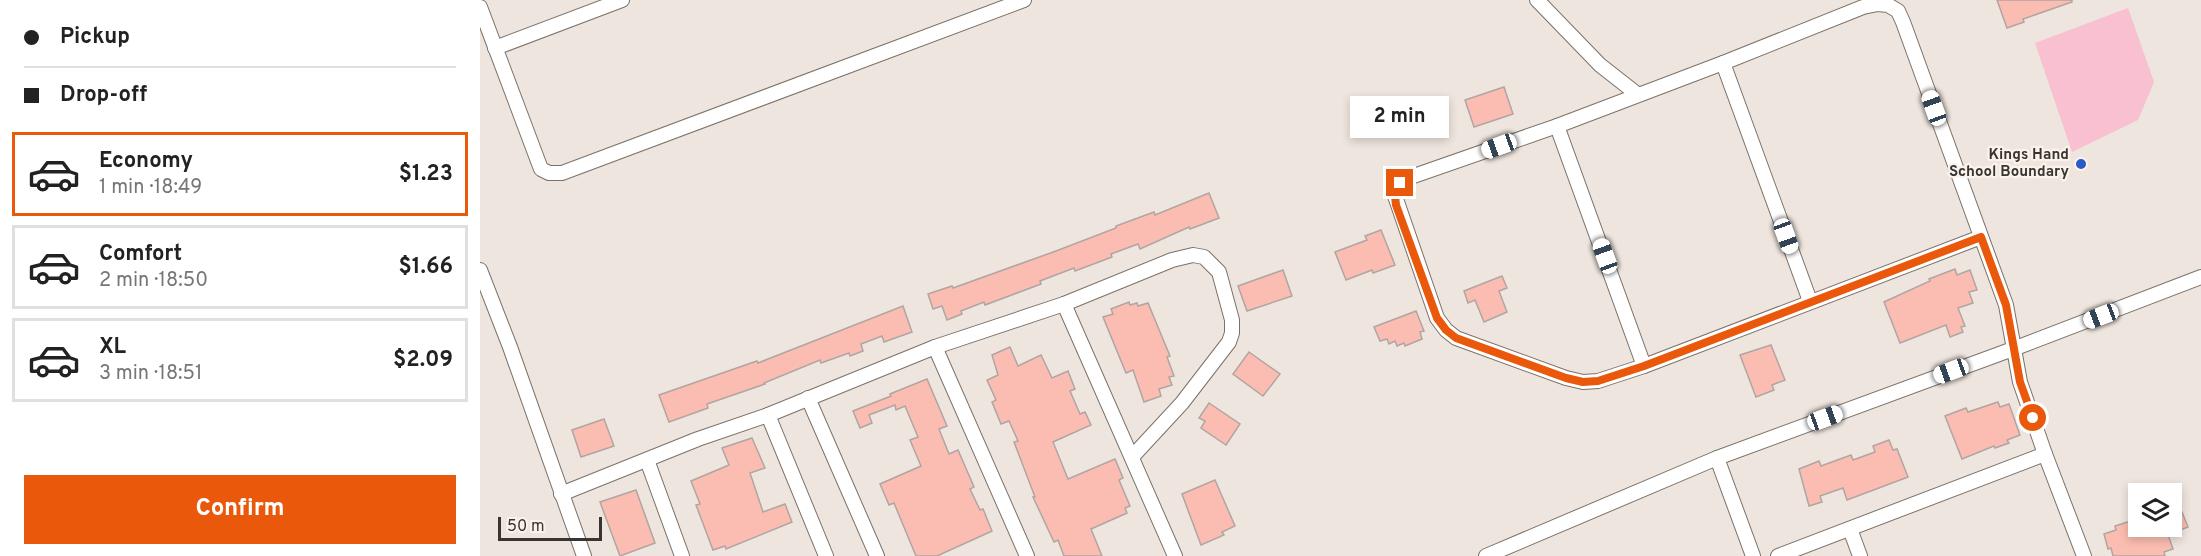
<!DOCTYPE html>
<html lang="en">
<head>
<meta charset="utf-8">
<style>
	:root { --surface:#fff; --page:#f2f2f2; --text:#222; --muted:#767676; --line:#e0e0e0; --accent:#ea580c }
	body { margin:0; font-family:Overpass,sans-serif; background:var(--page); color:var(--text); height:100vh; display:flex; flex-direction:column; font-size:22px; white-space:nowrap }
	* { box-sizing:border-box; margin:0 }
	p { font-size:20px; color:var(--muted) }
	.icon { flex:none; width:33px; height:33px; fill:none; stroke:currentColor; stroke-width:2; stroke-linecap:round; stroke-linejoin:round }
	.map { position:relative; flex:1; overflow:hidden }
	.side { display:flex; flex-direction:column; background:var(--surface); width:480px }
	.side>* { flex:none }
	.guide { display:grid; align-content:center; height:132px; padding:0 24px; background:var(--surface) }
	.buttons { position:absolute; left:1648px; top:483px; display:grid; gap:12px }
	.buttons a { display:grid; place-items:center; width:54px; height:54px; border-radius:0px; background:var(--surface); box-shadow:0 3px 9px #0003; font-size:30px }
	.scale { position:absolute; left:18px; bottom:15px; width:104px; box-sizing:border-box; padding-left:6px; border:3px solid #373431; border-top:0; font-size:16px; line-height:21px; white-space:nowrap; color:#373431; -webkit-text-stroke:4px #fbf3eb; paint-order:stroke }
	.end { position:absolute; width:27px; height:27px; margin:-14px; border:8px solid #ea580c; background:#fff; box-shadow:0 0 0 3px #fff }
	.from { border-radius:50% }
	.bubble { position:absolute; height:42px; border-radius:0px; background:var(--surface); box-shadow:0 3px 9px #0003; font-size:20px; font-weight:700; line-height:42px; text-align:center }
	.car { position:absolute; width:18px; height:36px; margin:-18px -9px; border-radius:8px; box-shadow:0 0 4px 2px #0007; background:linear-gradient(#fff 24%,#345 0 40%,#fff 0 76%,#345 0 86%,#fff 0) }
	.guide b { display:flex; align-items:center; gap:21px; height:57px; font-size:22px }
	.guide b+b { border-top:2px solid var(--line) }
	.guide i { width:15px; height:15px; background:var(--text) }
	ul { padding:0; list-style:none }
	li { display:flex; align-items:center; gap:18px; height:84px; margin:0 12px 9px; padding:0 12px; border:3px solid var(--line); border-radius:0px }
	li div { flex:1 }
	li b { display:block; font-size:22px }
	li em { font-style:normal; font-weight:700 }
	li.current { border-color:var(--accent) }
	li>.icon { width:54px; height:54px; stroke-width:1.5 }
	.primary-button { display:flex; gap:12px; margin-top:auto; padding:12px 24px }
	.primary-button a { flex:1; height:69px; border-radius:0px; background:var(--accent); color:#fff; font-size:24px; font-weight:700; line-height:69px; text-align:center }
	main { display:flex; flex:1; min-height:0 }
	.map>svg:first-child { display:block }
	.green { fill:#f8c0d0 }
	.building { fill:#fbbdb1; stroke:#b0a5a3; stroke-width:1.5 }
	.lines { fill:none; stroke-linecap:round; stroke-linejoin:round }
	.street-casing { stroke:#79726b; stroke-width:16 }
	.street { stroke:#fff; stroke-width:14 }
	.route { stroke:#ea580c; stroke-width:8 }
	.poi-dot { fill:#2c59c8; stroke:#fbf3eb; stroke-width:2 }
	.labels { text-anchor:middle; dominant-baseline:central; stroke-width:4.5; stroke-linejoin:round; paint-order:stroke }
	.poi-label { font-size:15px; font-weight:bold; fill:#373431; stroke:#fbf3eb; text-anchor:end }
</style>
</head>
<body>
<main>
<section class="side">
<div class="guide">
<b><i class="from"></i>Pickup</b>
<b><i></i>Drop-off</b>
</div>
<ul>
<li class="current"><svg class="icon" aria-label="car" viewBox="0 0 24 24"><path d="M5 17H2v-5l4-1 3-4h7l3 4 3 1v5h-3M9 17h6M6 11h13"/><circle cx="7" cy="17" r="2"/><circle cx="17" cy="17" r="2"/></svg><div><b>Economy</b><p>1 min · 18:49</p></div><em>$1.23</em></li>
<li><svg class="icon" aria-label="car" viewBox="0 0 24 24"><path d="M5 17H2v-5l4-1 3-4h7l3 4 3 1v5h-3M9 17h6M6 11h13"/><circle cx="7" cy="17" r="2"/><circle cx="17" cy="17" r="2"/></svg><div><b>Comfort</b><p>2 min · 18:50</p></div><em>$1.66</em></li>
<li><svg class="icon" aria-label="car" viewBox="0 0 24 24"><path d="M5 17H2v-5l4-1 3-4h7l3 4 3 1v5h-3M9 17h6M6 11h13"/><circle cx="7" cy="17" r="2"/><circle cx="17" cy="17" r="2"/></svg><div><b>XL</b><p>3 min · 18:51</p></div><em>$2.09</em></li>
</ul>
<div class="primary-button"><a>Confirm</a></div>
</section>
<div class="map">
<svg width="1721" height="556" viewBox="0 0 1721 556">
	<rect width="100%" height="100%" fill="#eee5de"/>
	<polygon class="green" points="1648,8 1674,82 1658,120 1592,152 1555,43"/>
	<g class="building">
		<polygon points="1517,0 1592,0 1592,2 1543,19 1544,22 1527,28"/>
		<polygon points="1024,87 1033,114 994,127 985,100"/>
		<polygon points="729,193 739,218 710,229 709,227 660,249 658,244 631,254 632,257 595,271 594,268 560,281 561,284 505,305 504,302 481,311 482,314 467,320 462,306 453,309 448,294 472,286 473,288 576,251 636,228 636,226 674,212 675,215"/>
		<polygon points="901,230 915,265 893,273 892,270 866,280 855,252 887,240 885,236"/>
		<polygon points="1475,269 1477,275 1490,270 1497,290 1489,292 1493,303 1478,308 1485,326 1481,327 1483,332 1470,337 1466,325 1420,343 1404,302 1450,281 1449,279"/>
		<polygon points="803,270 812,296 767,311 758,286"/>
		<polygon points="1022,276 1027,288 1019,291 1027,312 1004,322 995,300 988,303 984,291"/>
		<polygon points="649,302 650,305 657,303 658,306 668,303 690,356 687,357 694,376 689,377 692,385 679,389 681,396 664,402 653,370 646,373 623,317 633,314 631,309"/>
		<polygon points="423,306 432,332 404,342 402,336 381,344 383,351 370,356 369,353 341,363 340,360 284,383 285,384 227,404 228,408 189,422 179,395 277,361 278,363"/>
		<polygon points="936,311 944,331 940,332 942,339 925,346 924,343 917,346 915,341 909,344 907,339 900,341 894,327"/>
		<polygon points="1291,345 1305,380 1292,385 1294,390 1276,397 1260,355"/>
		<polygon points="530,347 538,366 561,355 572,378 588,371 595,389 590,391 600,414 605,412 611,425 573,442 588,479 635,459 643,478 639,480 650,506 645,508 647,513 611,529 622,556 584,556 578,540 574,542 553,497 555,497 534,442 538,441 529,421 521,424 512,402 516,400 507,380 518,375 512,355"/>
		<polygon points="769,352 800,374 783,396 753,374"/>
		<polygon points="447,379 467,426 459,429 469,454 478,450 494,487 490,489 500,510 503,509 512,531 457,556 436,556 414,503 409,505 400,484 441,466 430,440 438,437 425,406 416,410 415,405 389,415 392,423 380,428 373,411 411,396 410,394"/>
		<polygon points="1518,402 1520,407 1529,404 1540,435 1527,440 1529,443 1515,448 1514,446 1482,459 1465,416 1486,408 1488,412"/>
		<polygon points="729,403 760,424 746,445 721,428 725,421 719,418"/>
		<polygon points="124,419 134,446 101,457 92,430"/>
		<polygon points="272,438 285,468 270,473 283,512 305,504 312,522 246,549 245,546 233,550 216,505 220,504 211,481 249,465 242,448"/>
		<polygon points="1409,440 1413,450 1417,449 1428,477 1367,500 1363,488 1340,496 1342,502 1329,506 1319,469 1339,461 1341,466 1371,455 1373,460 1395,452 1393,446"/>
		<polygon points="735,480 755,526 742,532 744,535 721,545 702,494"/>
		<polygon points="156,490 175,543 140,556 120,502"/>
		<polygon points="1702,512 1708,527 1692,533 1692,516"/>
		<polygon points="1654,520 1656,526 1685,526 1693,549 1684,552 1685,556 1633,556 1631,548 1628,549 1624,534 1636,530 1635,526"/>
	</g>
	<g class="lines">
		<defs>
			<g id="street">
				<polyline points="1057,0 1120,65 1157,94"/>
				<polyline points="0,7 61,169 69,173 82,173 544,0"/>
				<polyline points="15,48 142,0"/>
				<polyline points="1243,63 1330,301"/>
				<polyline points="1077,126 1164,366"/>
				<polyline points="1501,237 1164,366 1118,381 1103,382 1086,378 976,338 966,330 957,318 915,196 919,183 925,179 1077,126 1243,63 1383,7 1398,4 1408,5 1418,11 1423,22 1526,305 1540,382 1565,454 1604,556"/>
				<polyline points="0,270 30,347 104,556"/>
				<polyline points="584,304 695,556"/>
				<polyline points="455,347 547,556"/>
				<polyline points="328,398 397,556"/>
				<polyline points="288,415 346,556"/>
				<polyline points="1237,458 1273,556"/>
				<polyline points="167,460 202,556"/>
				<polyline points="81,494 218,439 288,415 455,347 584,304 692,260 713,255 724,257 739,272 752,320 752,333 749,342 702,403 652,457"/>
				<polyline points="1370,529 1380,556"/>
				<polyline points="1006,556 1237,458 1541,346 1721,277"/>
				<polyline points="1298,556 1565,454"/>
			</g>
		</defs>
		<use href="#street" class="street-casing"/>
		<use href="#street" class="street"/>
	</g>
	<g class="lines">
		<polyline class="route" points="920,183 915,196 916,205 957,318 966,330 976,338 1086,378 1103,382 1118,381 1164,366 1501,237 1526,305 1540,382 1553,418"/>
	</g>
	<circle class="poi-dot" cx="1601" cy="164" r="6"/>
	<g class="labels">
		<g class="poi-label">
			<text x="1589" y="155">Kings Hand<tspan x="1589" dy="17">School Boundary</tspan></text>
		</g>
	</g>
</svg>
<div class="buttons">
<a><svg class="icon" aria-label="layers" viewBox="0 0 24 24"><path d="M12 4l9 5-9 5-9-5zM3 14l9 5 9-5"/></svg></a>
</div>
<div class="scale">50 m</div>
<i class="end from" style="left:1553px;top:418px"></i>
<i class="end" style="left:920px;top:183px"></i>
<div class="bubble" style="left:870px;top:96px;width:99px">2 min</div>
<i class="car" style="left:1454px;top:108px;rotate:340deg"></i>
<i class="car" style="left:1019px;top:146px;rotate:250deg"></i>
<i class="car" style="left:1306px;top:236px;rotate:160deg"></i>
<i class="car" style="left:1125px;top:256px;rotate:340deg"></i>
<i class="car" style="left:1621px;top:316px;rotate:249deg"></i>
<i class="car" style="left:1471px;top:371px;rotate:250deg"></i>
<i class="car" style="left:1345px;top:418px;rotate:70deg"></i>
</div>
</main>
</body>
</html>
